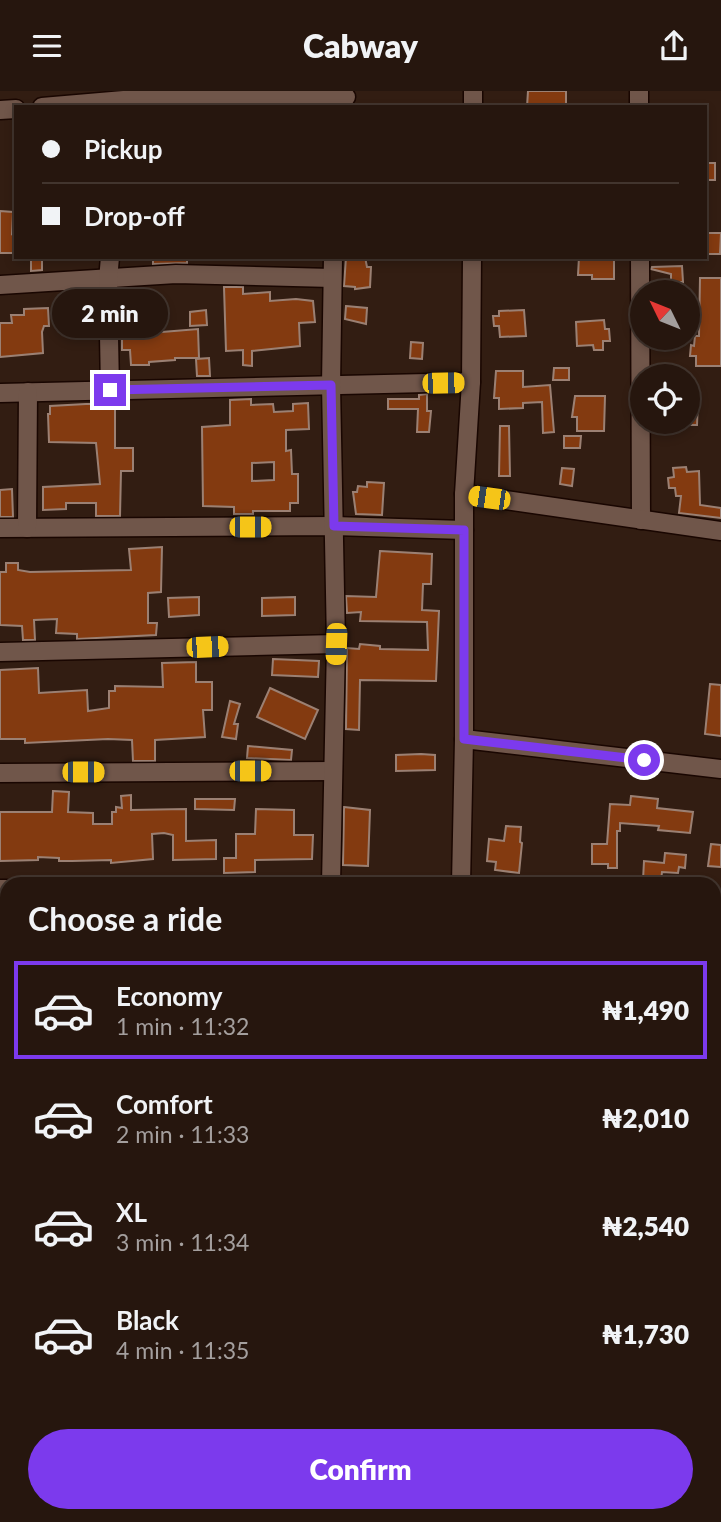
<!DOCTYPE html>
<html lang="en">
<head>
<meta charset="utf-8">
<style>
	:root { --surface:#26160e; --page:#2e1f17; --text:#f1f3f6; --muted:#a49f9e; --line:#42352e; --accent:#7c3aed }
	body { margin:0; font-family:Lato,sans-serif; background:var(--page); color:var(--text); height:100vh; display:flex; flex-direction:column; font-size:26px; white-space:nowrap }
	* { box-sizing:border-box; margin:0 }
	p { font-size:23px; color:var(--muted) }
	.icon { flex:none; width:38px; height:38px; fill:none; stroke:currentColor; stroke-width:2; stroke-linecap:round; stroke-linejoin:round }
	.map { position:relative; flex:1; overflow:hidden }
	.details { position:absolute; left:0px; top:786px; width:721px; height:646px; display:flex; flex-direction:column; background:var(--surface); border-radius:21px 21px 0 0; box-shadow:0 4px 10px #0003,0 0 0 2px var(--line) }
	.details>* { flex:none }
	.hud { position:absolute; left:14px; top:14px; width:693px; height:154px; border-radius:0px; box-shadow:0 4px 10px #0003,0 0 0 2px var(--line); display:grid; align-content:center; height:154px; padding:0 28px; background:var(--surface) }
	.needle { width:46px; rotate:313deg }
	.controls { position:absolute; left:630px; top:189px; display:grid; gap:14px }
	.controls a { display:grid; place-items:center; width:70px; height:70px; border-radius:50%; background:var(--surface); box-shadow:0 4px 10px #0003,0 0 0 2px var(--line); font-size:35px }
	.end { position:absolute; width:32px; height:32px; margin:-16px; border:9px solid #7c3aed; background:#fff; box-shadow:0 0 0 4px #fff }
	.from { border-radius:50% }
	.bubble { position:absolute; height:49px; border-radius:24px; background:var(--surface); box-shadow:0 4px 10px #0003,0 0 0 2px var(--line); font-size:23px; font-weight:800; line-height:49px; text-align:center }
	.car { position:absolute; width:21px; height:42px; margin:-21px -10px; border-radius:9px; box-shadow:0 0 5px 2px #0007; background:linear-gradient(#f5c518 24%,#345 0 40%,#f5c518 0 76%,#345 0 86%,#f5c518 0) }
	.hud b { display:flex; align-items:center; gap:24px; height:66px; font-size:26px }
	.hud b+b { border-top:2px solid var(--line) }
	.hud i { width:18px; height:18px; background:var(--text) }
	ul { padding:0; list-style:none }
	li { display:flex; align-items:center; gap:21px; height:98px; margin:0 14px 10px; padding:0 14px; border:4px solid transparent; border-radius:0px }
	li div { flex:1 }
	li b { display:block; font-size:26px }
	li em { font-style:normal; font-weight:800 }
	li.active { border-color:var(--accent) }
	li>.icon { width:63px; height:63px; stroke-width:1.5 }
	h2 { padding:0 28px; font-size:32px; line-height:84px }
	.button { display:flex; gap:14px; margin-top:auto; padding:14px 28px }
	.button a { flex:1; height:80px; border-radius:42px; background:var(--accent); color:#fff; font-size:28px; font-weight:800; line-height:80px; text-align:center }
	header { display:flex; justify-content:space-between; align-items:center; height:91px; padding:0 28px; background:var(--surface); font-size:32px; font-weight:800 }
	.map>svg:first-child { display:block }
	.building { fill:#833a10; stroke:#9b8073; stroke-width:2; fill-rule:evenodd }
	.lines { fill:none; stroke-linecap:round; stroke-linejoin:round }
	.minor-casing { stroke:#190601; stroke-width:21 }
	.minor { stroke:#70564a; stroke-width:18 }
	.route { stroke:#7c3aed; stroke-width:9 }
</style>
</head>
<body>
<header><svg class="icon" aria-label="menu" viewBox="0 0 24 24"><path d="M4 6h16M4 12h16M4 18h16"/></svg>Cabway<svg class="icon" aria-label="share" viewBox="0 0 24 24"><path d="M12 15V3M7 8l5-5 5 5M5 13v7h14v-7"/></svg></header>
<div class="map">
<svg width="721" height="1431" viewBox="0 0 721 1431">
	<rect width="100%" height="100%" fill="#321d12"/>
	<g class="building">
		<polygon points="528,0 566,0 566,16 527,16"/>
		<rect x="705" y="72" width="10" height="17"/>
		<polygon points="0,120 13,121 12,143 15,142 15,162 0,162"/>
		<polygon points="705,142 721,142 720,163 705,163"/>
		<polygon points="31,166 42,166 42,179 31,180"/>
		<polygon points="153,166 187,166 187,172 153,173"/>
		<polygon points="346,166 365,166 367,176 371,176 370,196 355,198 355,196 344,195"/>
		<polygon points="579,166 614,166 614,188 592,188 592,184 578,184"/>
		<polygon points="682,175 683,191 671,191 671,183 651,178 652,176"/>
		<polygon points="700,187 721,187 721,275 696,275 696,265 690,265 691,254 694,255 695,245 699,245"/>
		<polygon points="224,196 243,196 243,203 270,201 270,210 296,208 313,210 315,231 299,232 300,255 252,260 252,275 243,274 243,259 226,260"/>
		<polygon points="346,215 367,217 366,233 345,228"/>
		<polygon points="48,217 49,235 44,235 42,241 43,262 0,266 0,232 12,232 11,224 24,224 24,218"/>
		<polygon points="206,219 207,234 190,235 190,221"/>
		<polygon points="524,219 526,245 500,246 499,235 494,235 493,225 499,225 499,220"/>
		<polygon points="604,229 605,238 609,238 610,250 603,250 603,259 594,259 593,254 577,255 576,231"/>
		<polygon points="96,230 98,242 76,245 74,233"/>
		<polygon points="198,238 199,267 175,267 175,269 149,271 149,274 131,274 130,259 122,259 122,248 150,247 150,242"/>
		<polygon points="411,251 423,252 422,268 410,267"/>
		<polygon points="209,267 210,285 197,285 196,268"/>
		<polygon points="554,277 569,277 569,289 553,289"/>
		<polygon points="496,280 523,280 523,296 550,294 554,341 543,342 542,311 523,312 523,317 499,318 499,307 494,307"/>
		<polygon points="427,303 427,320 431,320 429,341 417,341 418,318 388,318 388,308 419,308 419,304"/>
		<polygon points="575,305 605,305 604,340 577,340 577,326 572,326"/>
		<path d="M251,308V314L273,313L274,321L293,320V313L308,312L309,338L286,339V360L291,359L292,383H298V412H290V420H253V423H234V416L203,415L202,336L230,334V309ZM274,371V389L252,390V372Z"/>
		<polygon points="688,310 698,310 697,334 688,334"/>
		<polygon points="86,313 115,313 115,357 133,357 133,380 121,380 120,425 96,425 96,412 66,412 66,418 43,419 43,396 100,393 96,352 49,351 48,323 50,323 50,315"/>
		<polygon points="500,335 509,335 510,385 499,385"/>
		<polygon points="564,345 581,345 580,357 564,357"/>
		<polygon points="686,376 687,381 699,380 700,414 721,417 721,427 679,422 681,405 676,405 675,397 669,397 668,387 674,386 673,377"/>
		<polygon points="562,377 574,378 572,395 560,393"/>
		<polygon points="367,391 384,392 382,424 356,423 353,401 357,401 358,395 367,396"/>
		<polygon points="12,398 13,426 0,426 0,399"/>
		<polygon points="162,456 161,501 148,502 148,532 157,532 156,544 77,548 77,543 56,542 57,528 34,529 35,549 23,549 22,535 0,534 0,481 6,481 6,472 18,472 18,479 30,481 131,479 129,458"/>
		<polygon points="380,460 432,463 431,493 423,493 422,519 439,520 436,590 360,589 359,639 346,638 347,557 359,558 360,553 380,555 380,558 428,559 427,531 360,530 361,521 347,522 346,505 376,506"/>
		<polygon points="199,506 199,524 169,526 168,507"/>
		<polygon points="295,506 295,524 262,525 262,507"/>
		<polygon points="273,568 319,570 318,586 272,584"/>
		<polygon points="196,571 196,591 212,591 212,619 203,619 205,646 155,649 155,670 133,670 132,649 108,648 25,652 25,648 0,648 0,579 38,577 39,602 87,599 88,620 109,617 109,600 115,600 115,595 163,596 162,572"/>
		<polygon points="710,593 721,594 721,645 705,643"/>
		<polygon points="270,597 318,619 305,648 257,626"/>
		<polygon points="230,610 240,613 234,633 238,633 236,648 222,646"/>
		<polygon points="248,655 292,659 291,669 247,667"/>
		<polygon points="421,663 435,664 435,679 396,680 396,664"/>
		<polygon points="53,700 69,701 68,721 93,722 93,733 112,733 112,721 116,721 116,716 122,717 121,705 131,704 131,719 186,718 186,750 216,749 216,768 173,769 173,744 164,742 152,743 153,768 111,772 111,769 72,770 59,770 59,767 38,766 38,769 0,770 0,721 52,721"/>
		<polygon points="631,705 658,708 657,717 693,721 690,742 658,739 659,735 620,732 620,740 617,740 617,777 608,777 608,773 592,773 592,753 607,753 610,713 630,714"/>
		<polygon points="195,708 235,708 234,719 195,718"/>
		<polygon points="344,716 370,719 368,775 343,774"/>
		<polygon points="256,718 294,719 294,744 313,744 312,768 255,769 255,781 224,782 224,767 236,767 236,743 255,743"/>
		<polygon points="506,735 521,736 520,751 522,752 519,782 495,779 496,771 487,770 489,748 504,750"/>
		<polygon points="711,753 721,754 721,776 708,775"/>
		<polygon points="665,762 686,764 685,777 679,776 678,782 662,781 661,790 643,789 644,770 664,772"/>
	</g>
	<g class="lines">
		<defs>
			<g id="minor">
				<polyline points="639,0 639,16"/>
				<polyline points="42,16 170,5 346,6"/>
				<polyline points="473,16 473,0"/>
				<polyline points="0,19 16,18"/>
				<polyline points="640,166 641,429"/>
				<polyline points="0,194 176,183 332,187"/>
				<polyline points="110,299 108,189 110,166"/>
				<polyline points="0,302 471,291"/>
				<polyline points="464,403 721,440"/>
				<polyline points="0,437 334,435 464,439"/>
				<polyline points="27,437 28,301"/>
				<polyline points="0,561 336,553"/>
				<polyline points="464,648 721,678"/>
				<polyline points="0,682 333,680"/>
				<polyline points="331,793 336,553 331,294 333,166"/>
				<polyline points="461,793 464,648 464,403 471,291 472,166"/>
				<polyline points="0,798 7,798"/>
				<polyline points="714,822 721,823"/>
				<polyline points="714,1092 721,1092"/>
				<polyline points="0,1170 7,1168"/>
				<polyline points="714,1296 721,1254"/>
				<polyline points="714,1317 721,1317"/>
				<polyline points="0,1334 7,1379"/>
				<polyline points="14,1424 15,1431"/>
				<polyline points="252,1424 252,1431"/>
				<polyline points="491,1431 492,1424"/>
				<polyline points="691,1431 692,1424"/>
			</g>
		</defs>
		<use href="#minor" class="minor-casing"/>
		<use href="#minor" class="minor"/>
	</g>
	<g class="lines">
		<polyline class="route" points="110,299 331,294 334,435 464,439 464,648 644,669"/>
	</g>
</svg>
<div class="controls">
<a><svg class="needle" viewBox="-14 -14 28 28"><path d="M0-13l5 13h-10z" fill="#e53935"/><path d="M0 13l5-13h-10z" fill="#a49f9e"/></svg></a>
<a><svg class="icon" aria-label="locate" viewBox="0 0 24 24"><circle cx="12" cy="12" r="6"/><path d="M12 2v4M12 18v4M2 12h4M18 12h4"/></svg></a>
</div>
<i class="end from" style="left:644px;top:669px"></i>
<i class="end" style="left:110px;top:299px"></i>
<div class="bubble" style="left:52px;top:198px;width:116px">2 min</div>
<i class="car" style="left:443px;top:292px;rotate:89deg"></i>
<i class="car" style="left:489px;top:407px;rotate:278deg"></i>
<i class="car" style="left:250px;top:436px;rotate:90deg"></i>
<i class="car" style="left:336px;top:553px;rotate:182deg"></i>
<i class="car" style="left:207px;top:556px;rotate:88deg"></i>
<i class="car" style="left:250px;top:680px;rotate:90deg"></i>
<i class="car" style="left:83px;top:681px;rotate:90deg"></i>
<div class="hud">
<b><i class="from"></i>Pickup</b>
<b><i></i>Drop-off</b>
</div>
<section class="details">
<h2>Choose a ride</h2>
<ul>
<li class="active"><svg class="icon" aria-label="car" viewBox="0 0 24 24"><path d="M5 17H2v-5l4-1 3-4h7l3 4 3 1v5h-3M9 17h6M6 11h13"/><circle cx="7" cy="17" r="2"/><circle cx="17" cy="17" r="2"/></svg><div><b>Economy</b><p>1 min · 11:32</p></div><em>₦1,490</em></li>
<li><svg class="icon" aria-label="car" viewBox="0 0 24 24"><path d="M5 17H2v-5l4-1 3-4h7l3 4 3 1v5h-3M9 17h6M6 11h13"/><circle cx="7" cy="17" r="2"/><circle cx="17" cy="17" r="2"/></svg><div><b>Comfort</b><p>2 min · 11:33</p></div><em>₦2,010</em></li>
<li><svg class="icon" aria-label="car" viewBox="0 0 24 24"><path d="M5 17H2v-5l4-1 3-4h7l3 4 3 1v5h-3M9 17h6M6 11h13"/><circle cx="7" cy="17" r="2"/><circle cx="17" cy="17" r="2"/></svg><div><b>XL</b><p>3 min · 11:34</p></div><em>₦2,540</em></li>
<li><svg class="icon" aria-label="car" viewBox="0 0 24 24"><path d="M5 17H2v-5l4-1 3-4h7l3 4 3 1v5h-3M9 17h6M6 11h13"/><circle cx="7" cy="17" r="2"/><circle cx="17" cy="17" r="2"/></svg><div><b>Black</b><p>4 min · 11:35</p></div><em>₦1,730</em></li>
</ul>
<div class="button"><a>Confirm</a></div>
</section>
</div>
</body>
</html>
